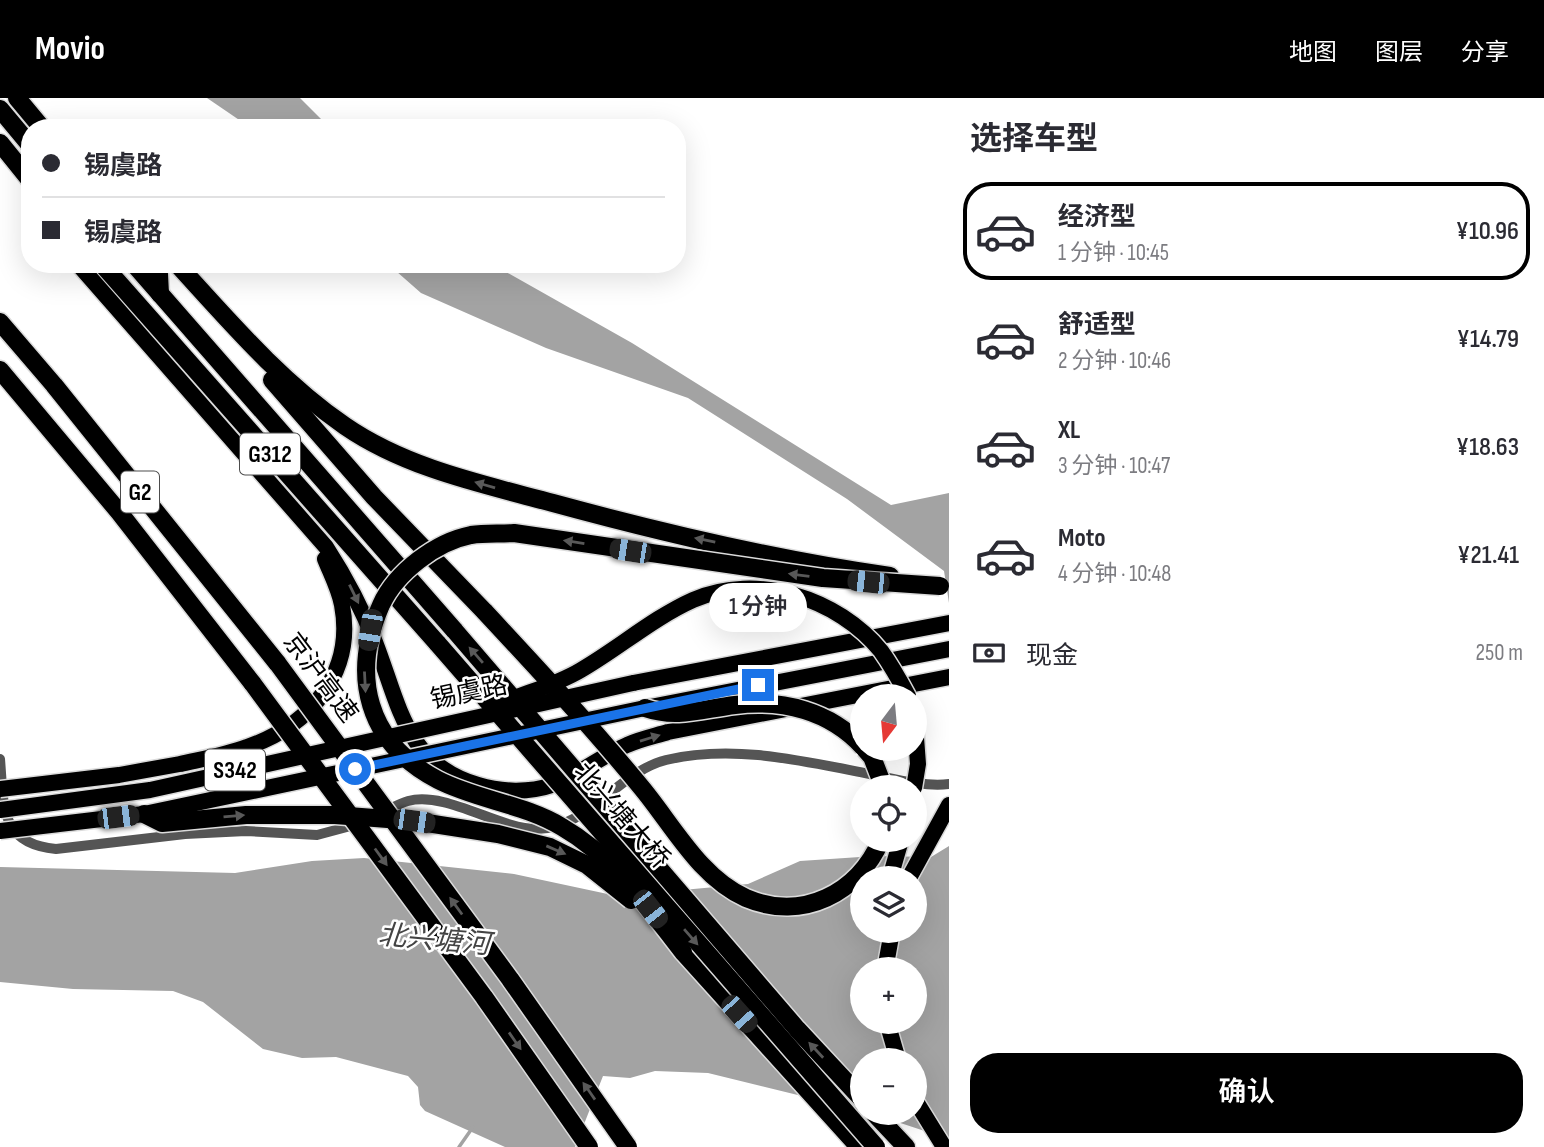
<!DOCTYPE html>
<html lang="zh">
<head>
<meta charset="utf-8">
<style>
	:root { --surface:#fff; --page:#f2f2f3; --text:#2b2b33; --muted:#7c7c81; --line:#e1e1e2; --accent:#000 }
	body { margin:0; font-family:"Sofia Sans Condensed","Noto Sans SC",sans-serif; background:var(--page); color:var(--text); height:100vh; display:flex; flex-direction:column; font-size:26px; white-space:nowrap }
	* { box-sizing:border-box; margin:0 }
	p { font-size:23px; color:var(--muted) }
	.icon { flex:none; width:38px; height:38px; fill:none; stroke:currentColor; stroke-width:2; stroke-linecap:round; stroke-linejoin:round }
	.map { position:relative; flex:1; overflow:hidden }
	.drawer { display:flex; flex-direction:column; background:var(--surface); width:595px }
	.drawer>* { flex:none }
	.banner { position:absolute; left:21px; top:21px; width:665px; height:154px; border-radius:28px; box-shadow:0 7px 28px #0002; display:grid; align-content:center; height:154px; padding:0 21px; background:var(--surface) }
	.needle { width:46px; rotate:196deg }
	.buttons { position:absolute; left:850px; top:586px; display:grid; gap:14px }
	.buttons a { display:grid; place-items:center; width:77px; height:77px; border-radius:50%; background:var(--surface); box-shadow:0 7px 28px #0002; font-size:35px }
	.end { position:absolute; width:32px; height:32px; margin:-16px; border:9px solid #1a73e8; background:#fff; box-shadow:0 0 0 4px #fff }
	.from { border-radius:50% }
	.bubble { position:absolute; height:49px; border-radius:24px; background:var(--surface); box-shadow:0 7px 28px #0002; font-size:23px; font-weight:600; line-height:49px; text-align:center }
	.car { position:absolute; width:21px; height:42px; margin:-21px -10px; border-radius:9px; box-shadow:0 0 5px 2px #0007; background:linear-gradient(#222 24%,#8ab4d8 0 40%,#222 0 76%,#8ab4d8 0 86%,#222 0) }
	.banner b { display:flex; align-items:center; gap:24px; height:66px; font-size:26px }
	.banner b+b { border-top:2px solid var(--line) }
	.banner i { width:18px; height:18px; background:var(--text) }
	ul { padding:0; list-style:none }
	li { display:flex; align-items:center; gap:21px; height:98px; margin:0 14px 10px; padding:0 7px; border:4px solid transparent; border-radius:28px }
	li div { flex:1 }
	li b { display:block; font-size:26px }
	li em { font-style:normal; font-weight:600 }
	li.current { border-color:var(--accent) }
	li>.icon { width:63px; height:63px; stroke-width:1.5 }
	h2 { padding:0 21px; font-size:32px; line-height:84px }
	.pay { display:flex; align-items:center; gap:18px; height:77px; padding:0 21px; font-size:26px }
	.pay p { margin-inline-start:auto }
	.primary-button { display:flex; gap:14px; margin-top:auto; padding:14px 21px }
	.primary-button a { flex:1; height:80px; border-radius:28px; background:var(--accent); color:#fff; font-size:28px; font-weight:600; line-height:80px; text-align:center }
	header { display:flex; align-items:center; gap:42px; box-sizing:border-box; height:98px; padding:0 35px; background:var(--accent); color:#fff }
	header strong { font-size:33px }
	nav { display:flex; gap:38px; margin-inline-start:auto; font-size:24px }
	main { display:flex; flex:1; min-height:0 }
	.map>svg:first-child { display:block }
	.water { fill:#a3a3a3; fill-rule:evenodd }
	.lines { fill:none; stroke-linecap:round; stroke-linejoin:round }
	.stream { stroke:#a3a3a3; stroke-width:3.5 }
	.primary-casing { stroke:#dbdbdb; stroke-width:19 }
	.highway-casing { stroke:#dbdbdb; stroke-width:21 }
	.street { stroke:#555; stroke-width:10 }
	.primary { stroke:#000; stroke-width:16 }
	.highway { stroke:#000; stroke-width:18 }
	.primary-bridge-casing { stroke:#dbdbdb; stroke-width:19; stroke-linecap:butt }
	.highway-bridge-casing { stroke:#dbdbdb; stroke-width:21; stroke-linecap:butt }
	.primary-bridge { stroke:#000; stroke-width:16 }
	.highway-bridge { stroke:#000; stroke-width:18 }
	.oneway { fill:#595959 }
	.route { stroke:#1a73e8; stroke-width:9 }
	.labels { text-anchor:middle; dominant-baseline:central; stroke-width:5; stroke-linejoin:round; paint-order:stroke }
	.shield { fill:#fff; stroke:#4c4c4c; stroke-width:2 }
	.shield-label { font-size:24px; font-weight:bold; fill:#000 }
	.street-label { font-size:26px; fill:#000; stroke:#fff }
	.water-label { font-size:28px; font-style:italic; fill:#444; stroke:#fff }
</style>
</head>
<body>
<header>
<strong>Movio</strong>
<nav><a>地图</a><a>图层</a><a>分享</a></nav>
</header>
<main>
<div class="map">
<svg width="949" height="1049" viewBox="0 0 949 1049">
	<rect width="100%" height="100%" fill="#fff"/>
	<g class="water">
		<polygon points="207,0 300,0 330,30 251,30"/>
		<polygon points="388,166 492,166 632,245 891,407 949,395 949,505 944,473 847,401 688,300 546,250 421,195"/>
		<path d="M949,748V1041L870,1015H915V962H863V1013L708,975L655,973L630,980L603,978L575,1049H505L425,1013L420,1007L418,989L408,978L336,959L302,960L263,951L203,904L173,893L73,891L0,884V769L235,775L312,763L364,760L514,776L617,798L748,786L800,763L875,758L931,759ZM863,780H915V833H863ZM863,872H915V924H863Z"/>
	</g>
	<g class="lines">
		<polyline class="stream" points="459,1049 473,1029"/>
		<defs>
			<g id="primary">
				<path d="M78,166L326,449C346,480 362,510 375,544C399,605 405,666 478,687C501,694 529,695 552,687C579,677 601,658 627,647C640,641 655,638 668,634L949,579"/>
				<polyline points="633,585 949,525"/>
				<polyline points="645,610 949,551"/>
				<path d="M180,666C202,661 226,657 247,649C309,628 355,576 342,507C339,491 331,476 325,461"/>
				<polyline points="890,780 901,742"/>
				<polyline points="909,780 949,707"/>
				<polyline points="885,872 892,833"/>
				<polyline points="887,924 898,962"/>
				<polyline points="915,1002 944,1049"/>
			</g>
			<g id="highway">
				<polyline points="17,0 42,30"/>
				<polyline points="0,11 30,47"/>
				<polyline points="0,45 30,82"/>
				<polyline points="102,166 438,546"/>
				<polyline points="134,166 455,533"/>
				<polyline points="151,166 159,176 160,196"/>
				<path d="M177,166C230,224 280,283 345,328C406,370 482,386 553,405C663,435 777,462 890,478"/>
				<polyline points="0,224 54,287 278,566"/>
				<polyline points="0,272 119,414 253,586"/>
				<polyline points="272,282 374,399 485,514"/>
				<polyline points="683,854 859,1049"/>
				<polyline points="874,1015 906,1049"/>
			</g>
		</defs>
		<use href="#primary" class="primary-casing"/>
		<use href="#highway" class="highway-casing"/>
		<g class="street">
			<path d="M0,661C4,710 0,746 56,751L185,736L246,733L317,737L358,726"/>
			<path d="M384,714C392,710 400,705 408,703C447,693 498,731 537,731C587,731 618,674 666,662C734,646 803,663 870,676C895,681 924,689 949,686"/>
		</g>
		<use href="#primary" class="primary"/>
		<use href="#highway" class="highway"/>
		<defs>
			<g id="primary-bridge">
				<path d="M502,605C528,594 556,587 581,572C619,550 653,520 693,502C757,474 838,500 881,553C891,567 900,583 908,598"/>
				<polyline points="914,690 918,666 915,626"/>
				<polyline points="0,691 119,677 180,666"/>
				<polyline points="0,712 150,692 633,585"/>
				<polyline points="0,733 144,716 645,610"/>
			</g>
			<g id="highway-bridge">
				<path d="M485,514C538,571 591,628 641,689C672,726 700,780 746,800C803,824 858,795 881,742"/>
				<polyline points="455,533 797,931 863,1002"/>
				<polyline points="438,546 876,1049"/>
				<polyline points="278,566 510,881 628,1049"/>
				<polyline points="253,586 484,899 589,1049"/>
				<path d="M645,610C677,621 702,611 735,607C783,601 830,613 863,649"/>
				<polyline points="865,651 872,659 884,690"/>
				<polyline points="144,716 162,725 246,717 335,717 414,723 498,736 550,749 587,767 631,802"/>
				<path d="M683,854C647,808 614,759 562,729C524,706 477,702 438,682C367,645 350,578 381,507C396,474 436,444 471,437C485,435 500,436 514,435L823,480L940,488"/>
			</g>
		</defs>
		<use href="#primary-bridge" class="primary-bridge-casing"/>
		<use href="#highway-bridge" class="highway-bridge-casing"/>
		<use href="#primary-bridge" class="primary-bridge"/>
		<use href="#highway-bridge" class="highway-bridge"/>
	</g>
	<defs><path id="oneway-solid" d="M-6-.8H1V-3.2L6.5 0L1 3.2V.8H-6Z" transform="scale(1.75)"/></defs>
	<g class="oneway">
		<use href="#oneway-solid" transform="translate(485 387) rotate(-164)"/>
		<use href="#oneway-solid" transform="translate(705 442) rotate(-168)"/>
		<use href="#oneway-solid" transform="translate(574 444) rotate(-171)"/>
		<use href="#oneway-solid" transform="translate(799 477) rotate(-173)"/>
		<use href="#oneway-solid" transform="translate(354 496) rotate(64)"/>
		<use href="#oneway-solid" transform="translate(476 557) rotate(-131)"/>
		<use href="#oneway-solid" transform="translate(365 584) rotate(87)"/>
		<use href="#oneway-solid" transform="translate(650 640) rotate(-17)"/>
		<use href="#oneway-solid" transform="translate(234 718) rotate(-5)"/>
		<use href="#oneway-solid" transform="translate(556 752) rotate(23)"/>
		<use href="#oneway-solid" transform="translate(381 759) rotate(54)"/>
		<use href="#oneway-solid" transform="translate(456 808) rotate(-126)"/>
		<use href="#oneway-solid" transform="translate(691 839) rotate(49)"/>
		<use href="#oneway-solid" transform="translate(515 943) rotate(55)"/>
		<use href="#oneway-solid" transform="translate(816 952) rotate(-133)"/>
		<use href="#oneway-solid" transform="translate(589 993) rotate(-125)"/>
	</g>
	<g class="lines">
		<polyline class="route" points="355,671 758,587"/>
	</g>
	<g class="labels">
		<g class="shield">
			<rect x="240" y="335.5" width="60" height="41" rx="5"/>
			<rect x="121" y="373.5" width="38" height="41" rx="5"/>
			<rect x="205" y="651.5" width="60" height="41" rx="5"/>
		</g>
		<g class="shield-label">
			<text x="270" y="356">G312</text>
			<text x="140" y="394">G2</text>
			<text x="235" y="672">S342</text>
		</g>
		<g class="street-label">
			<text transform="translate(320 580) rotate(53)">京沪高速</text>
			<text transform="translate(469 595) rotate(-12)">锡虞路</text>
			<text transform="translate(621 718) rotate(49)">北兴塘大桥</text>
		</g>
		<g class="water-label">
			<text transform="translate(434 842) rotate(5)">北兴塘河</text>
		</g>
	</g>
</svg>
<div class="buttons">
<a><svg class="needle" viewBox="-14 -14 28 28"><path d="M0-13l5 13h-10z" fill="#e53935"/><path d="M0 13l5-13h-10z" fill="#7c7c81"/></svg></a>
<a><svg class="icon" aria-label="locate" viewBox="0 0 24 24"><circle cx="12" cy="12" r="6"/><path d="M12 2v4M12 18v4M2 12h4M18 12h4"/></svg></a>
<a><svg class="icon" aria-label="layers" viewBox="0 0 24 24"><path d="M12 4l9 5-9 5-9-5zM3 14l9 5 9-5"/></svg></a>
<a>+</a>
<a>−</a>
</div>
<i class="end from" style="left:355px;top:671px"></i>
<i class="end" style="left:758px;top:587px"></i>
<div class="bubble" style="left:709px;top:485px;width:98px">1 分钟</div>
<i class="car" style="left:630px;top:453px;rotate:279deg"></i>
<i class="car" style="left:868px;top:484px;rotate:276deg"></i>
<i class="car" style="left:370px;top:532px;rotate:189deg"></i>
<i class="car" style="left:118px;top:719px;rotate:83deg"></i>
<i class="car" style="left:414px;top:723px;rotate:98deg"></i>
<i class="car" style="left:650px;top:811px;rotate:142deg"></i>
<i class="car" style="left:739px;top:916px;rotate:138deg"></i>
<div class="banner">
<b><i class="from"></i>锡虞路</b>
<b><i></i>锡虞路</b>
</div>
</div>
<section class="drawer">
<h2>选择车型</h2>
<ul>
<li class="current"><svg class="icon" aria-label="car" viewBox="0 0 24 24"><path d="M5 17H2v-5l4-1 3-4h7l3 4 3 1v5h-3M9 17h6M6 11h13"/><circle cx="7" cy="17" r="2"/><circle cx="17" cy="17" r="2"/></svg><div><b>经济型</b><p>1 分钟 · 10:45</p></div><em>¥10.96</em></li>
<li><svg class="icon" aria-label="car" viewBox="0 0 24 24"><path d="M5 17H2v-5l4-1 3-4h7l3 4 3 1v5h-3M9 17h6M6 11h13"/><circle cx="7" cy="17" r="2"/><circle cx="17" cy="17" r="2"/></svg><div><b>舒适型</b><p>2 分钟 · 10:46</p></div><em>¥14.79</em></li>
<li><svg class="icon" aria-label="car" viewBox="0 0 24 24"><path d="M5 17H2v-5l4-1 3-4h7l3 4 3 1v5h-3M9 17h6M6 11h13"/><circle cx="7" cy="17" r="2"/><circle cx="17" cy="17" r="2"/></svg><div><b>XL</b><p>3 分钟 · 10:47</p></div><em>¥18.63</em></li>
<li><svg class="icon" aria-label="car" viewBox="0 0 24 24"><path d="M5 17H2v-5l4-1 3-4h7l3 4 3 1v5h-3M9 17h6M6 11h13"/><circle cx="7" cy="17" r="2"/><circle cx="17" cy="17" r="2"/></svg><div><b>Moto</b><p>4 分钟 · 10:48</p></div><em>¥21.41</em></li>
</ul>
<div class="pay"><svg class="icon" aria-label="cash" viewBox="0 0 24 24"><path d="M3 7h18v10H3z"/><circle cx="12" cy="12" r="2"/></svg>现金<p>250 m</p></div>
<div class="primary-button"><a>确认</a></div>
</section>
</main>
</body>
</html>
